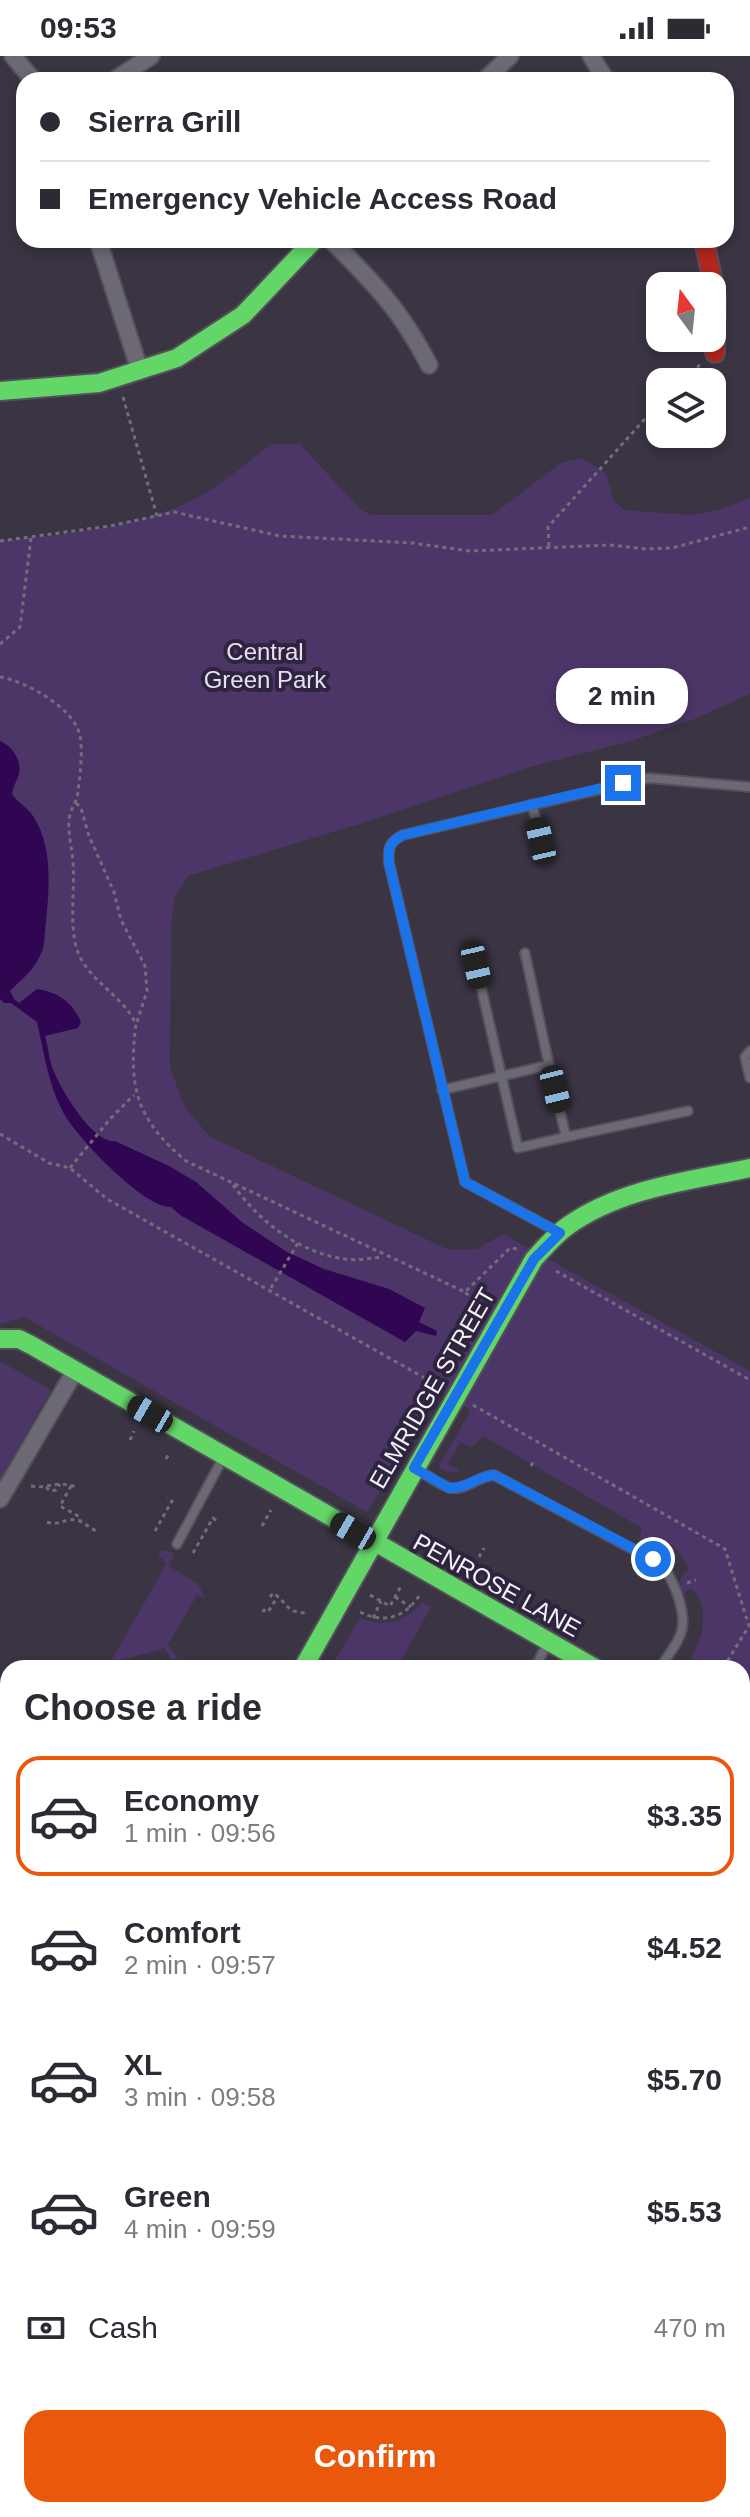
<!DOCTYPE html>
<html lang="en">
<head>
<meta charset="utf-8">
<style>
	:root { --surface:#fff; --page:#f7f7f7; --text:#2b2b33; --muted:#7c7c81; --line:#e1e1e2; --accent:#ea580c }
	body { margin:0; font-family:Arial,sans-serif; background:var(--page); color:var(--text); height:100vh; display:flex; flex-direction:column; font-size:30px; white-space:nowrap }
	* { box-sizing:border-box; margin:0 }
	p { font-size:26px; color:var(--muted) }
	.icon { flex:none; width:44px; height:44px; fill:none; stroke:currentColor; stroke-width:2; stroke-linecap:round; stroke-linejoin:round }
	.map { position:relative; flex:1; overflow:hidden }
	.details { position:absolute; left:0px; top:1604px; width:750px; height:858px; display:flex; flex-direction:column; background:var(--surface); border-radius:24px 24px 0 0; box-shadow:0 4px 12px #0003 }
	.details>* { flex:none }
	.guide { position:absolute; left:16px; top:16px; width:718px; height:176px; border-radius:24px; box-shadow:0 4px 12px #0003; display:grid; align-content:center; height:176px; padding:0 24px; background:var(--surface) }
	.needle { width:52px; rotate:345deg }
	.tools { position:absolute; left:646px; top:216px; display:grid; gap:16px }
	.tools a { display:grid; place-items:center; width:80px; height:80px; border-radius:16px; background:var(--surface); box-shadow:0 4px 12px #0003; font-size:40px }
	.end { position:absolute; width:36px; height:36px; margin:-18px; border:10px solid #1a73e8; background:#fff; box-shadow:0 0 0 4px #fff }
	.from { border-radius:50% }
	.bubble { position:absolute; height:56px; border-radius:24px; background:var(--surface); box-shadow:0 4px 12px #0003; font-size:26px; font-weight:600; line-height:56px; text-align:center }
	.car { position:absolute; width:24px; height:48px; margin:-24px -12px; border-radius:10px; box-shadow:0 0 6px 2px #0007; background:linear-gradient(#222 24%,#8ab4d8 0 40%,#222 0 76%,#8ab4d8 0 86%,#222 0) }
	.guide b { display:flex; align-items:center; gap:28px; height:76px; font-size:30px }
	.guide b+b { border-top:2px solid var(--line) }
	.guide i { width:20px; height:20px; background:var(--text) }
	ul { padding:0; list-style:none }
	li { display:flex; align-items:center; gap:24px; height:120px; margin:0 16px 12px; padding:0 8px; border:4px solid transparent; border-radius:24px }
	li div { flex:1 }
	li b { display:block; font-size:30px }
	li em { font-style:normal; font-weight:600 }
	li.active { border-color:var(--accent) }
	li>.icon { width:72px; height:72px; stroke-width:1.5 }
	h2 { padding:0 24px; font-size:36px; line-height:96px }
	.pay { display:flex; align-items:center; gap:20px; height:88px; padding:0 24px; font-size:30px }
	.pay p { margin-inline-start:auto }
	.cta { display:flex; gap:16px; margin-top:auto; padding:16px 24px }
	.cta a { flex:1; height:92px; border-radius:24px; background:var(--accent); color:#fff; font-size:32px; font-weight:600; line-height:92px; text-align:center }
	.status { display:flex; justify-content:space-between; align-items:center; height:56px; padding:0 40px; background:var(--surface); direction:ltr }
	.status svg { height:22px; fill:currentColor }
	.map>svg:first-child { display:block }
	.green { fill:#4c3668 }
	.water { fill:#300652 }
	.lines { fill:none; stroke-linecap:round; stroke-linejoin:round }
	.lane-casing { stroke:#54505b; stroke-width:12 }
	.street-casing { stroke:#54505b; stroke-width:20 }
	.fast-casing { stroke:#54505b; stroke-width:22 }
	.jam-casing { stroke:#54505b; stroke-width:22 }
	.path { stroke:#726e79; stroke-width:3; stroke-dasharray:4 4; stroke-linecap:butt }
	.lane { stroke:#6d6974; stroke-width:8 }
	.street { stroke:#6d6974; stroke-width:16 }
	.fast { stroke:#63d668; stroke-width:18 }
	.jam { stroke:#b3261e; stroke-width:18 }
	.route { stroke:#1a73e8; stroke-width:10 }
	.labels { text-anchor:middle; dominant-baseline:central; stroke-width:8; stroke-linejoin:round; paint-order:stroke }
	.park-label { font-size:24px; fill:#e8dff6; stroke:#2f243e }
	.street-label { font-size:24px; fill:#f6f2fc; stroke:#2f243e }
</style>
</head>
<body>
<div class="status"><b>09:53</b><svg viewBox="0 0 49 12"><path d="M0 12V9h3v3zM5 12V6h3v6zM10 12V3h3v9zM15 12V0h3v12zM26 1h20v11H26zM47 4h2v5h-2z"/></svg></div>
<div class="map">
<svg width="750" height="2461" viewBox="0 0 750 2461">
	<rect width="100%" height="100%" fill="#3a3443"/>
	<g class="green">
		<path d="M271,388H300L361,454L371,459H492L561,407L582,402L606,417L613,444L624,454L691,459L718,454L750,442V638L694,663L631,685L530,711L356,769L188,820L174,842L171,872L170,1011L184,1050L209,1080L449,1194L477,1193L503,1178L750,1315V1736L749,1740L742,1742V1612H686C699,1592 715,1550 691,1533L683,1538C679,1525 678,1522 689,1514C684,1498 668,1481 651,1481V1489L646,1491L639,1484L642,1472L483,1380L472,1391L460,1386L448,1408L460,1415L453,1417L438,1412L471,1354L436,1333L369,1454L365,1455L24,1261L0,1268V484C54,481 130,471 180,450C213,436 243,410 271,388Z"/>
		<polygon points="0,1305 51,1334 0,1423"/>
		<polygon points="162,1494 174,1497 169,1510 198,1528 205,1542 197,1539 168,1589 178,1602 171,1604 165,1592 115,1606 116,1612 107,1612 167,1507 158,1500"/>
		<path d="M422,1546L431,1551L397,1612L331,1611L360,1562C385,1572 404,1567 422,1546Z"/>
		<polygon points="0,2112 8,2141 8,2258 0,2259"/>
		<polygon points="8,2373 8,2454 175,2454 188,2461 0,2461 0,2374"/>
	</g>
	<path class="water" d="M0,685C12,690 22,704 19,718C17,725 13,730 12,738C18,747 27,751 33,760C57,796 47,848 44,888C39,910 25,920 10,935L14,943L19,947L37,933C57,936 73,946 81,966L78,972L45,980C48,990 49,1002 52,1011C59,1031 93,1088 115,1085L169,1110L196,1126L243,1167L287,1196L324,1213L389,1233L425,1252L419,1266L437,1275L436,1280L416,1275L405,1286L180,1159L171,1151C144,1152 80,1084 66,1061C49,1033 44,997 37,966L11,947H4L0,943Z"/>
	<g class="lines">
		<defs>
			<g id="lane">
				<polyline points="532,748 541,785"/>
				<polyline points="525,897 549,1009"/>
				<polyline points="476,909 518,1092 566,1081"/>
				<polyline points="750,995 745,1001 750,1022"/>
				<polyline points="442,1034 549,1009 566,1081 688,1055"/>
				<path d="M556,1175L465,1126L389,807C388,792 389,786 403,779L649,722L750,731"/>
				<path d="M416,1413C427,1418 440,1430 451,1432C465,1435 480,1419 494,1419L662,1509C669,1518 673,1527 677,1537C690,1575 680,1581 660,1612"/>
				<polyline points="177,1488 224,1400"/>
				<polyline points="535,1612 548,1586"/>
				<polyline points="742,2384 744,2386"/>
			</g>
			<g id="street">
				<polyline points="13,0 33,24"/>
				<polyline points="591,0 606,24"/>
				<polyline points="115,24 151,0"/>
				<polyline points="485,24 510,0"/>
				<polyline points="98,184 140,315"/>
				<path d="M331,184C374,227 401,254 429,309"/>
				<polyline points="0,1443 75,1315"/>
				<polyline points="0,1765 8,1763"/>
				<polyline points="742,1958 750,1990"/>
				<polyline points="0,1981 8,2009"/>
				<polyline points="742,2330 750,2325"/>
				<polyline points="327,2454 341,2461"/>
				<polyline points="613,2461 617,2454"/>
			</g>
			<g id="fast">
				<polyline points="0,335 99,327 177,302 243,259 314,184"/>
				<polyline points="0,1283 19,1283 31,1289 595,1612"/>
				<path d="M303,1612L534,1203C545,1191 556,1178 569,1169C622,1132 689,1125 750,1112"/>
				<polyline points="742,1755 750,1752"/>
				<polyline points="0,2007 8,2005"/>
				<polyline points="742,2043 750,2040"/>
				<polyline points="0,2296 8,2294"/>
			</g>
			<polyline id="jam" points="704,184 716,240 715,297"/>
		</defs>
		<use href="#lane" class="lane-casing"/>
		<use href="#street" class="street-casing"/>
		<use href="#fast" class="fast-casing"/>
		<use href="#jam" class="jam-casing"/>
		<g class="path">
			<polyline points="678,326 700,309"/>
			<polyline points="123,341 157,460"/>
			<polyline points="0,485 110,470 174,456 280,480 412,487 470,495 610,489 646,493 672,492 750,471"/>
			<polyline points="549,490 548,471 660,346"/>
			<polyline points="0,588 20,571 31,482"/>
			<path d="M0,621C25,625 75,652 80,680C83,697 80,719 78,736C77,746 70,753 69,764C68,779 72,792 73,807C75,833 70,860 75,886C82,923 121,936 136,968C128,1031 136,1063 186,1105L465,1236L510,1192L518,1193"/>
			<polyline points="76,747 81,752 89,780 114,836 121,864 145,910 147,935 137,966"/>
			<polyline points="0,1078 49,1107 70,1112 107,1143 439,1330"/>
			<polyline points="70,1112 110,1063 134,1039"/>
			<path d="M233,1129C259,1165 299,1197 345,1203C357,1205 371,1202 382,1201"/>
			<polyline points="556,1215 750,1324"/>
			<polyline points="271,1232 298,1187"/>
			<polyline points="465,1237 487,1247"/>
			<polyline points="473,1349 725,1493 749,1570 723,1612"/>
			<polyline points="130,1384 134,1375"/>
			<polyline points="166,1403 170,1396"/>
			<polyline points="531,1410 535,1403"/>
			<path d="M31,1430C50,1433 54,1424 76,1431"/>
			<polyline points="71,1430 60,1450 80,1461 80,1465 96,1475"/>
			<polyline points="46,1431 50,1435 56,1434 60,1428"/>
			<path d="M47,1466C60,1471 65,1460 80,1465"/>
			<polyline points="262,1470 271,1454"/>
			<polyline points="155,1475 172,1445 167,1442"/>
			<polyline points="193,1497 213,1462 217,1465"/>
			<polyline points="479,1501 484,1492"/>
			<polyline points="687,1527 696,1524"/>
			<polyline points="370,1539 390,1550 401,1530"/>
			<path d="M270,1541L273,1537C289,1547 284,1557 308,1557"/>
			<polyline points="395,1541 411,1551"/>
			<polyline points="263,1556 264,1554 268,1556 278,1540"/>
			<path d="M360,1556C384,1568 404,1562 419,1540"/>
			<polyline points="373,1562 381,1545"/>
			<polyline points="0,1631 8,1632"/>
			<polyline points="742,1688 750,1690"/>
			<polyline points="742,2179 750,2176"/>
			<polyline points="0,2323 8,2322"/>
			<polyline points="202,2454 215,2461"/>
			<polyline points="445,2454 455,2459"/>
			<polyline points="383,2460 386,2454"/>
			<polyline points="454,2461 458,2454"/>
		</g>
		<use href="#lane" class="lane"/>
		<use href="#street" class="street"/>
		<use href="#fast" class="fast"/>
		<use href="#jam" class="jam"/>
	</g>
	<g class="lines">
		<path class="route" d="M623,727L403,779C389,786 388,792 389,807L465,1126L560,1177L534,1203L414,1412L449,1432C466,1433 478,1420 494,1419L653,1503"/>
	</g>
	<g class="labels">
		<g class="park-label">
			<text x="265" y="595">Central<tspan x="265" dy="28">Green Park</tspan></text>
		</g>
		<g class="street-label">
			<text transform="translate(432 1332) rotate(-60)">ELMRIDGE STREET</text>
			<text transform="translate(497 1529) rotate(29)">PENROSE LANE</text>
		</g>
	</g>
</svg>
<div class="tools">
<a><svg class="needle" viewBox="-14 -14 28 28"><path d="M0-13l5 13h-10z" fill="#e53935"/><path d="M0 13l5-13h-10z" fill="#7c7c81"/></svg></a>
<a><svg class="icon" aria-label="layers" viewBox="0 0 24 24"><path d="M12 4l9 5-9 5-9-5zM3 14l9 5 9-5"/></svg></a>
</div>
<i class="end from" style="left:653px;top:1503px"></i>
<i class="end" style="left:623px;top:727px"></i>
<div class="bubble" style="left:556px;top:612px;width:132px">2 min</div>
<i class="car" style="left:541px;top:785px;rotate:347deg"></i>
<i class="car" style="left:476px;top:909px;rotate:167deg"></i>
<i class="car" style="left:555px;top:1033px;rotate:166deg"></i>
<i class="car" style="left:150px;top:1358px;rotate:300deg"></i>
<i class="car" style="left:353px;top:1475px;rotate:300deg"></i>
<div class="guide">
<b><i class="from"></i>Sierra Grill</b>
<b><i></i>Emergency Vehicle Access Road</b>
</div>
<section class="details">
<h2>Choose a ride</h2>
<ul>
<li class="active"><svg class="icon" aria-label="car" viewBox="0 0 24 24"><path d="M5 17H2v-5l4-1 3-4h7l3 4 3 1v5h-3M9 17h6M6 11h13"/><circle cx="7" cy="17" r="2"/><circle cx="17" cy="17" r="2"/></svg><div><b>Economy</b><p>1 min · 09:56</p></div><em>$3.35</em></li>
<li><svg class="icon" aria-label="car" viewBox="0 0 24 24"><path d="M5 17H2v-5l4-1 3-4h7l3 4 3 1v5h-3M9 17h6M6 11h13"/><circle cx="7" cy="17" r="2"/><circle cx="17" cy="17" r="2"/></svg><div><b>Comfort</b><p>2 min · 09:57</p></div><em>$4.52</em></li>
<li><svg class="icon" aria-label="car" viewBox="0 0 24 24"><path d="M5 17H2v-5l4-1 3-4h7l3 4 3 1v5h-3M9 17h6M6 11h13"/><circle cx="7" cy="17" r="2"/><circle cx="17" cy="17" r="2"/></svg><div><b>XL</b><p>3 min · 09:58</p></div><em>$5.70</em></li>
<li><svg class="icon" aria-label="car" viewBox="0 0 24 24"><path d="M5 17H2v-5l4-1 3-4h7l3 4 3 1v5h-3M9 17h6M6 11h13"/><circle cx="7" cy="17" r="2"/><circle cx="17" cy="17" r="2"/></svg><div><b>Green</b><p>4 min · 09:59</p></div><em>$5.53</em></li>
</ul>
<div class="pay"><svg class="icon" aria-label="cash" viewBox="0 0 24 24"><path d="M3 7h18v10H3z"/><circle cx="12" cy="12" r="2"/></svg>Cash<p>470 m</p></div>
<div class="cta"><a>Confirm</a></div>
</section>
</div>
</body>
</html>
